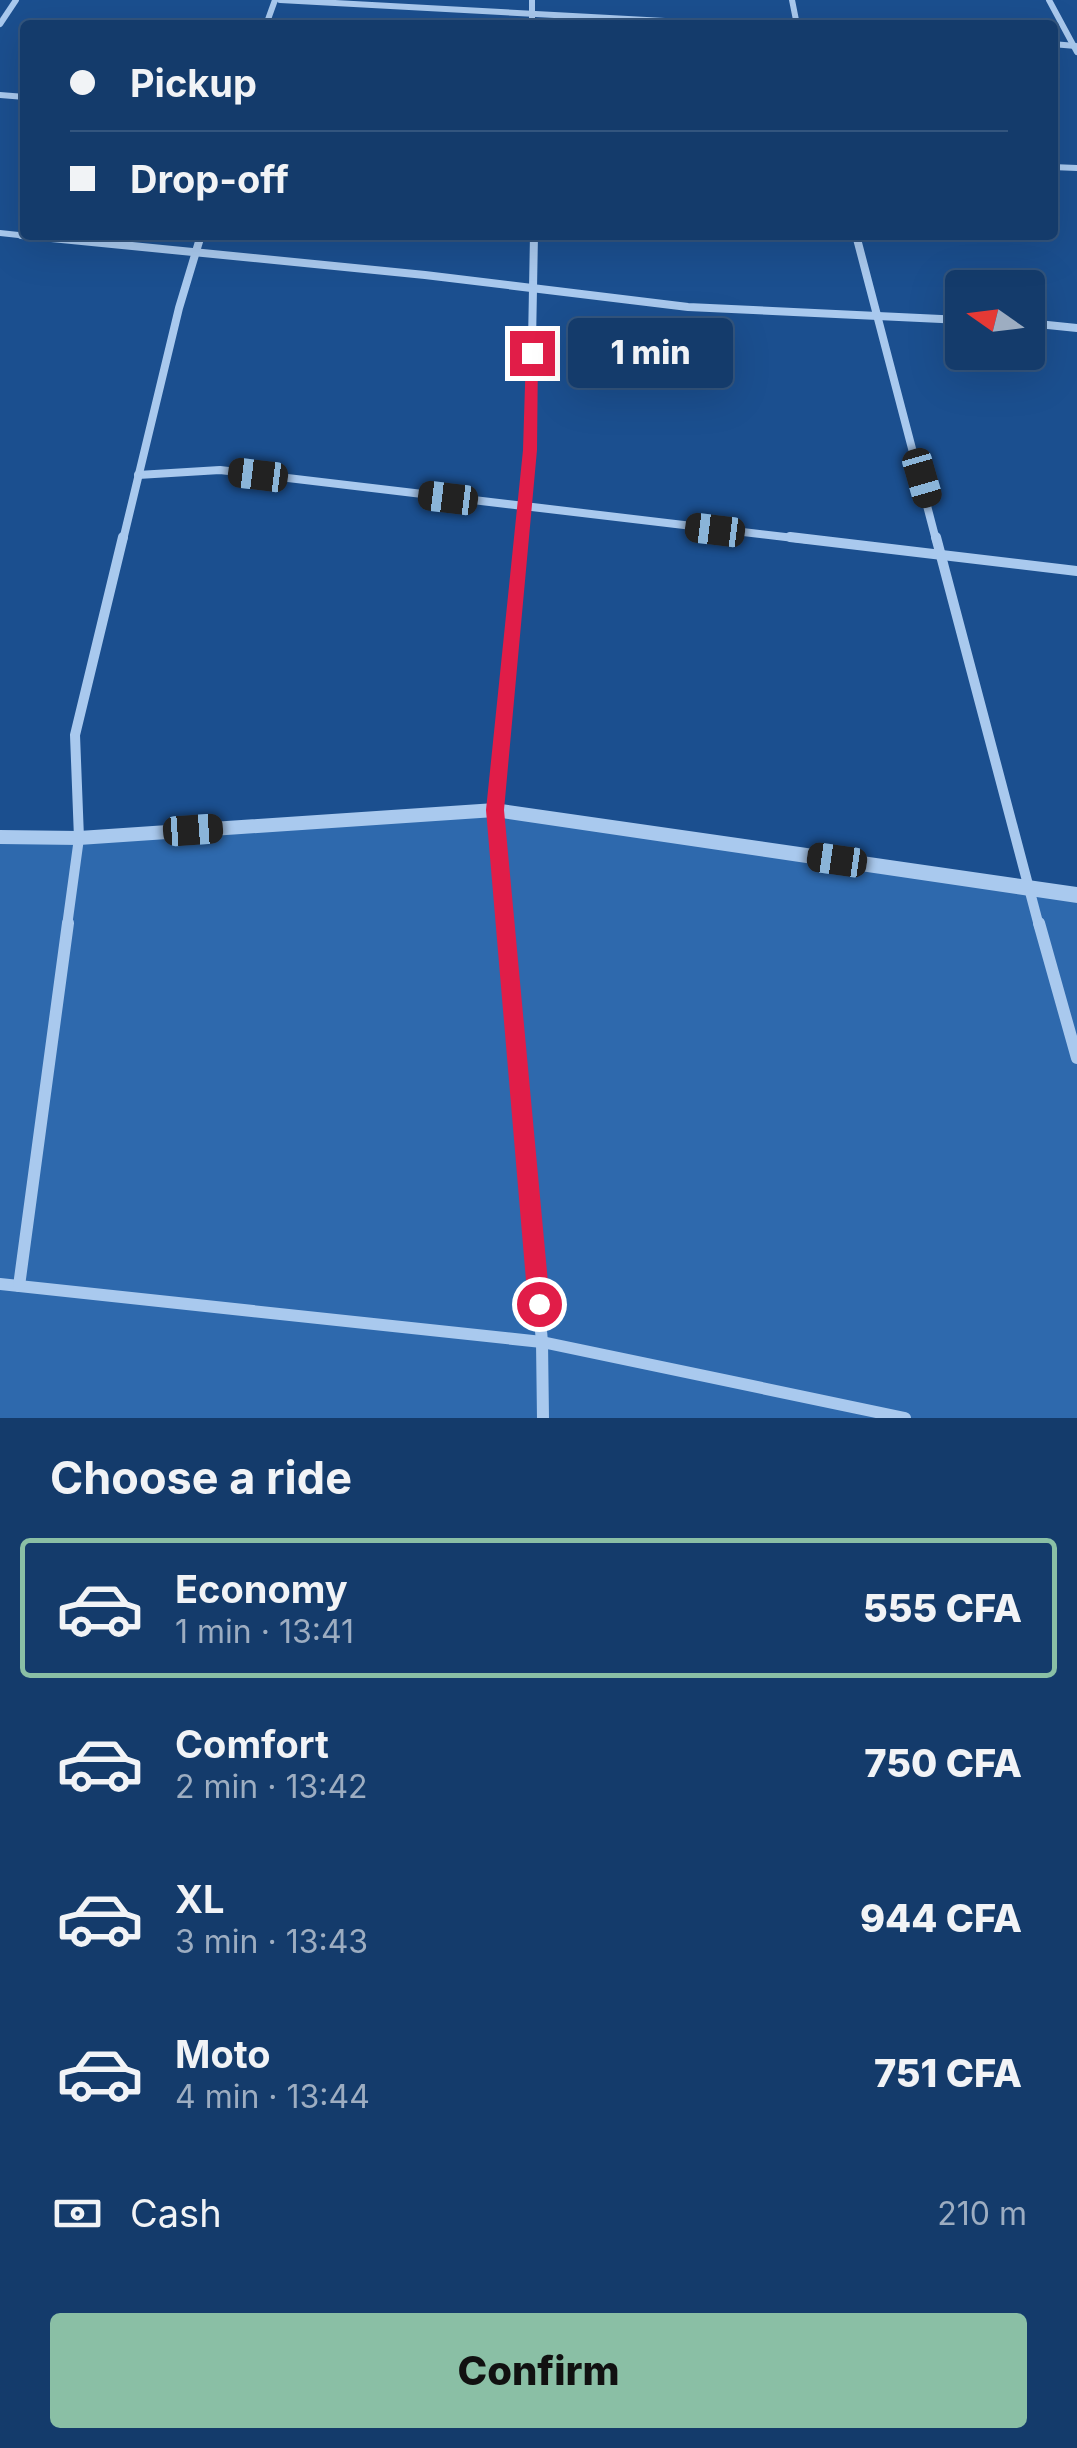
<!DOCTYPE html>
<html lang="en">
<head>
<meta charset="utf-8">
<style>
	:root { --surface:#143b6b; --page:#214673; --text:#f1f3f6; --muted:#9dadc1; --line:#33557e; --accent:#8abfa5 }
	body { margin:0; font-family:Inter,sans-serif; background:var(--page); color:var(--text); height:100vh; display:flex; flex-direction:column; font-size:38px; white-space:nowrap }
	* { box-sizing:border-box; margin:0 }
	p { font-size:32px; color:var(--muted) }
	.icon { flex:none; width:55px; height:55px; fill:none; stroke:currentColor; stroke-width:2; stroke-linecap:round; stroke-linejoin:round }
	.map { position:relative; height:1418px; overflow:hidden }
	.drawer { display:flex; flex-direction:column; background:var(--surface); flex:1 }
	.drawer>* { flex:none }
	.hud { position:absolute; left:20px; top:20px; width:1038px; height:220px; border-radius:10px; box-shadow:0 10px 40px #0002,0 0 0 2px var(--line); display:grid; align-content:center; height:220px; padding:0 50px; background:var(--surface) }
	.needle { width:65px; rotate:284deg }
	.tools { position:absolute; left:945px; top:270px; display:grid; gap:20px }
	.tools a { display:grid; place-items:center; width:100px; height:100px; border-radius:10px; background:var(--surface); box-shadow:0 10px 40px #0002,0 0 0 2px var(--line); font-size:50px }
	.end { position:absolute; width:45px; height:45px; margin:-22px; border:12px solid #e11d48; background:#fff; box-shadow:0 0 0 5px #fff }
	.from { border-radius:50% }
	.bubble { position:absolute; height:70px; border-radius:10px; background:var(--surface); box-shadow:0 10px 40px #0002,0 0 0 2px var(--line); font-size:32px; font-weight:800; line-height:70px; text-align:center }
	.car { position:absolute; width:30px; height:60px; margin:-30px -15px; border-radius:12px; box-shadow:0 0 8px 2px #0007; background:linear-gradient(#222 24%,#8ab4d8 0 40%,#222 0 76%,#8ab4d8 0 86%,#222 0) }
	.hud b { display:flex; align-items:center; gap:35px; height:95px; font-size:38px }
	.hud b+b { border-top:2px solid var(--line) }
	.hud i { width:25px; height:25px; background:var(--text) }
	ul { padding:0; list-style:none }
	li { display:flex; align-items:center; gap:30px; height:140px; margin:0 20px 15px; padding:0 30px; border:5px solid transparent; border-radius:10px }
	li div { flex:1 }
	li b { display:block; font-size:38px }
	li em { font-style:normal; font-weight:800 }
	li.on { border-color:var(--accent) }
	li>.icon { width:90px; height:90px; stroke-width:1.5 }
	h2 { padding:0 50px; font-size:45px; line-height:120px }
	.pay { display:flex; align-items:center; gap:25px; height:110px; padding:0 50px; font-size:38px }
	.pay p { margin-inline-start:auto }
	.button { display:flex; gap:20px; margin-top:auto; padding:20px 50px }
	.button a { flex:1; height:115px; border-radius:10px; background:var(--accent); color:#111; font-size:40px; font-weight:800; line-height:115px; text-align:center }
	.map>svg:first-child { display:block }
	.green { fill:#2e69ad }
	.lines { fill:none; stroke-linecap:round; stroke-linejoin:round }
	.minor-far3 { stroke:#a9c9ee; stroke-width:6 }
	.minor-far2 { stroke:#a9c9ee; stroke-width:8 }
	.minor-far1 { stroke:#a9c9ee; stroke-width:10 }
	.minor { stroke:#a9c9ee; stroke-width:12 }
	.tertiary { fill:#a9c9ee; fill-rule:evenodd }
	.route { fill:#e11d48 }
</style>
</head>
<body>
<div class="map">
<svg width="1077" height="1418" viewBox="0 0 1077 1418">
	<rect width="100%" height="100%" fill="#1b4f8f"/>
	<polygon class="green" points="495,810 1077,895 1077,1418 0,1418 0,839"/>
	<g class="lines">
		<g class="minor-far3">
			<polyline points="280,0 739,25"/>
			<polyline points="532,0 532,25"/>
			<polyline points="792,0 797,25"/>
			<polyline points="1049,0 1077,52"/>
			<polyline points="0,24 16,0"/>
			<polyline points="266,25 275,0"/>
			<polyline points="1052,44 1076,46"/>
			<polyline points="0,95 25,97"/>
			<polyline points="1052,167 1077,168"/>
			<polyline points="0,233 46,238"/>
		</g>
		<g class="minor-far2">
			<polyline points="21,235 425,275 688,307 962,320"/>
			<polyline points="856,235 936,540"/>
			<polyline points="1028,323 1077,328"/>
			<polyline points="138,475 220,470 811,540"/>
			<polyline points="123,540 179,308 201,235"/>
			<polyline points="521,540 530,449 534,235"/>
		</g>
		<g class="minor-far1">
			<polyline points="790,537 1077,571"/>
			<polyline points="936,537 1039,926"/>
			<polyline points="67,926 79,838 75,735 123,537"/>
			<polyline points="505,926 495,810 521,537"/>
		</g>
		<g class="minor">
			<polyline points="505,923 542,1342 543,1418"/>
			<polyline points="1039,923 1077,1058"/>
			<polyline points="0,1284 542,1342 905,1418"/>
			<polyline points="19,1286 68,923"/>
		</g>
		<polygon class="tertiary" points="495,803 1077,887 1077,903 495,817 79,845 0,844 0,830 79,831"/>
	</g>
	<polygon class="route" points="532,349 538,353 537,450 504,810 550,1304 547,1312 539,1315 531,1312 528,1304 486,810 523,450 526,353"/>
</svg>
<div class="tools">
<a><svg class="needle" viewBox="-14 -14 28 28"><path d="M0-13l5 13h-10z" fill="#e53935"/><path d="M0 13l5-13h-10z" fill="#9dadc1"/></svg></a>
</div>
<i class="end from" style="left:539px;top:1304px"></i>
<i class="end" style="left:532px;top:353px"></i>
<div class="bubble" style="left:568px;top:318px;width:165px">1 min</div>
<i class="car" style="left:258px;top:475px;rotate:277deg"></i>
<i class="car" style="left:922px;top:478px;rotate:164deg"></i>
<i class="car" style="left:448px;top:498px;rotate:277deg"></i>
<i class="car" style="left:715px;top:530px;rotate:277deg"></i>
<i class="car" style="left:193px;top:830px;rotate:86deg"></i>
<i class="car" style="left:837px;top:860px;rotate:278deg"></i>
<div class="hud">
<b><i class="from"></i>Pickup</b>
<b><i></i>Drop-off</b>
</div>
</div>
<section class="drawer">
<h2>Choose a ride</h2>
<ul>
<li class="on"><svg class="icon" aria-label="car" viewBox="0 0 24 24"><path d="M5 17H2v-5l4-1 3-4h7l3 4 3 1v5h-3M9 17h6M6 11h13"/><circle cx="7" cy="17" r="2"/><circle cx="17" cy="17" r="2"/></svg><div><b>Economy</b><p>1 min · 13:41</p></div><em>555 CFA</em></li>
<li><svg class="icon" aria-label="car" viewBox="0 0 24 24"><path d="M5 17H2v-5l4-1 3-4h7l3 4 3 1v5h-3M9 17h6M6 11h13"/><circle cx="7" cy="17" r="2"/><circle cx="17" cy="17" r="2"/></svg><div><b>Comfort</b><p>2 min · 13:42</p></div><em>750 CFA</em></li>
<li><svg class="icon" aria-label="car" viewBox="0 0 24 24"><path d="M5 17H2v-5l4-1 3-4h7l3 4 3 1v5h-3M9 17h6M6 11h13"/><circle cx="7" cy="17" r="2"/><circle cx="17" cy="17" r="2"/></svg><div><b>XL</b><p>3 min · 13:43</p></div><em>944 CFA</em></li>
<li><svg class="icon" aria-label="car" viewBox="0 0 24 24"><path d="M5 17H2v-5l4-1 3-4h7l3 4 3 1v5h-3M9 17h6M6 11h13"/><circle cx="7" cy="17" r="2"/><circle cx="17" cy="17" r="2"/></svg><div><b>Moto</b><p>4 min · 13:44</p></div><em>751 CFA</em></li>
</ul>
<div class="pay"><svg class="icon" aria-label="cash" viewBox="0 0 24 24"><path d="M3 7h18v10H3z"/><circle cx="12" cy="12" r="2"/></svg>Cash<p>210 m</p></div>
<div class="button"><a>Confirm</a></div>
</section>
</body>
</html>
